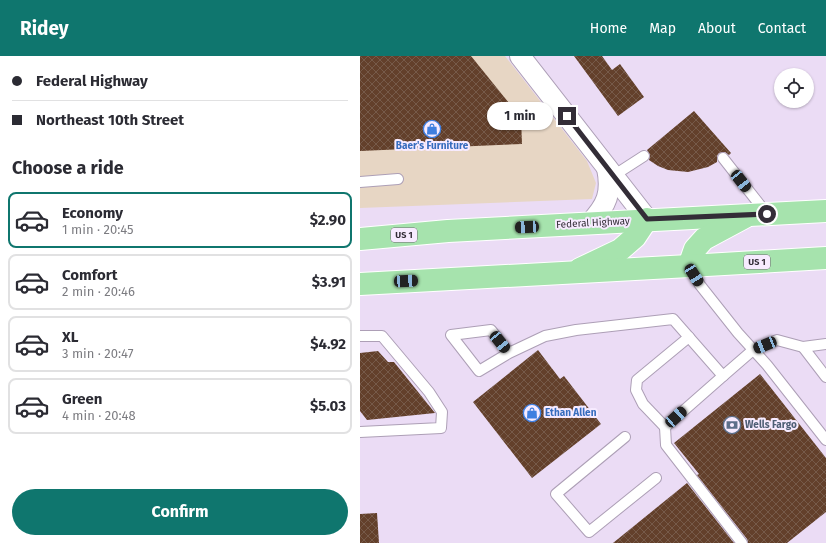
<!DOCTYPE html>
<html lang="en">
<head>
<meta charset="utf-8">
<style>
	:root { --surface:#fff; --page:#f2f2f3; --text:#2b2b33; --muted:#7c7c81; --line:#e1e1e2; --accent:#0f766e }
	body { margin:0; font-family:"Fira Sans",sans-serif; background:var(--page); color:var(--text); height:100vh; display:flex; flex-direction:column; font-size:15px; white-space:nowrap }
	* { box-sizing:border-box; margin:0 }
	p { font-size:13px; color:var(--muted) }
	.icon { flex:none; width:22px; height:22px; fill:none; stroke:currentColor; stroke-width:2; stroke-linecap:round; stroke-linejoin:round }
	.map { position:relative; flex:1; overflow:hidden }
	.panel { display:flex; flex-direction:column; background:var(--surface); width:360px }
	.panel>* { flex:none }
	.hud { display:grid; align-content:center; height:88px; padding:0 12px; background:var(--surface) }
	.buttons { position:absolute; left:414px; top:12px; display:grid; gap:8px }
	.buttons a { display:grid; place-items:center; width:40px; height:40px; border-radius:50%; background:var(--surface); box-shadow:0 1px 3px #0004; font-size:20px }
	.end { position:absolute; width:18px; height:18px; margin:-9px; border:5px solid #332d37; background:#fff; box-shadow:0 0 0 2px #fff }
	.from { border-radius:50% }
	.bubble { position:absolute; height:28px; border-radius:14px; background:var(--surface); box-shadow:0 1px 3px #0004; font-size:13px; font-weight:700; line-height:28px; text-align:center }
	.car { position:absolute; width:12px; height:24px; margin:-12px -6px; border-radius:5px; box-shadow:0 0 3px 1px #0007; background:linear-gradient(#222 24%,#8ab4d8 0 40%,#222 0 76%,#8ab4d8 0 86%,#222 0) }
	.hud b { display:flex; align-items:center; gap:14px; height:38px; font-size:15px }
	.hud b+b { border-top:1px solid var(--line) }
	.hud i { width:10px; height:10px; background:var(--text) }
	ul { padding:0; list-style:none }
	li { display:flex; align-items:center; gap:12px; height:56px; margin:0 8px 6px; padding:0 4px; border:2px solid var(--line); border-radius:8px }
	li div { flex:1 }
	li b { display:block; font-size:15px }
	li em { font-style:normal; font-weight:700 }
	li.active { border-color:var(--accent) }
	li>.icon { width:36px; height:36px; stroke-width:1.5 }
	h2 { padding:0 12px; font-size:18px; line-height:48px }
	.action { display:flex; gap:8px; margin-top:auto; padding:8px 12px }
	.action a { flex:1; height:46px; border-radius:24px; background:var(--accent); color:#fff; font-size:16px; font-weight:700; line-height:46px; text-align:center }
	header { display:flex; align-items:center; gap:24px; box-sizing:border-box; height:56px; padding:0 20px; background:var(--accent); color:#fff }
	header strong { font-size:19px }
	nav { display:flex; gap:22px; margin-inline-start:auto; font-size:14px }
	main { display:flex; flex:1; min-height:0 }
	.map>svg:first-child { display:block }
	.commercial { fill:#e7d6c4 }
	.building { fill:url(#building-cross-hatch) }
	.lines { fill:none; stroke-linecap:round; stroke-linejoin:round }
	.service-casing { stroke:#ad9fb6; stroke-width:12 }
	.minor-casing { stroke:#ad9fb6; stroke-width:22 }
	.primary-casing { stroke:#fff; stroke-width:24 }
	.service { stroke:#fff; stroke-width:10 }
	.minor { stroke:#fff; stroke-width:20 }
	.primary { stroke:#a6e3ad; stroke-width:22 }
	.route { stroke:#332d37; stroke-width:5 }
	.labels { text-anchor:middle; dominant-baseline:central; stroke-width:4; stroke-linejoin:round; paint-order:stroke }
	.shield { fill:#f7ebff; stroke:#6e6673; stroke-width:1 }
	.shield-label { font-size:9px; font-weight:bold; fill:#332d37 }
	.shop-label { font-size:10px; font-weight:bold; fill:#366cbe; stroke:#f7ebff }
	.street-label { font-size:10px; fill:#332d37; stroke:#f7ebff }
	.service-label { font-size:10px; font-weight:bold; fill:#4e5e75; stroke:#f7ebff; text-anchor:start }
</style>
</head>
<body>
<header>
<strong>Ridey</strong>
<nav><a>Home</a><a>Map</a><a>About</a><a>Contact</a></nav>
</header>
<main>
<section class="panel">
<div class="hud">
<b><i class="from"></i>Federal Highway</b>
<b><i></i>Northeast 10th Street</b>
</div>
<h2>Choose a ride</h2>
<ul>
<li class="active"><svg class="icon" aria-label="car" viewBox="0 0 24 24"><path d="M5 17H2v-5l4-1 3-4h7l3 4 3 1v5h-3M9 17h6M6 11h13"/><circle cx="7" cy="17" r="2"/><circle cx="17" cy="17" r="2"/></svg><div><b>Economy</b><p>1 min · 20:45</p></div><em>$2.90</em></li>
<li><svg class="icon" aria-label="car" viewBox="0 0 24 24"><path d="M5 17H2v-5l4-1 3-4h7l3 4 3 1v5h-3M9 17h6M6 11h13"/><circle cx="7" cy="17" r="2"/><circle cx="17" cy="17" r="2"/></svg><div><b>Comfort</b><p>2 min · 20:46</p></div><em>$3.91</em></li>
<li><svg class="icon" aria-label="car" viewBox="0 0 24 24"><path d="M5 17H2v-5l4-1 3-4h7l3 4 3 1v5h-3M9 17h6M6 11h13"/><circle cx="7" cy="17" r="2"/><circle cx="17" cy="17" r="2"/></svg><div><b>XL</b><p>3 min · 20:47</p></div><em>$4.92</em></li>
<li><svg class="icon" aria-label="car" viewBox="0 0 24 24"><path d="M5 17H2v-5l4-1 3-4h7l3 4 3 1v5h-3M9 17h6M6 11h13"/><circle cx="7" cy="17" r="2"/><circle cx="17" cy="17" r="2"/></svg><div><b>Green</b><p>4 min · 20:48</p></div><em>$5.03</em></li>
</ul>
<div class="action"><a>Confirm</a></div>
</section>
<div class="map">
<svg width="466" height="487" viewBox="0 0 466 487">
	<defs>
		<pattern id="building-cross-hatch" width="8" height="8" patternUnits="userSpaceOnUse"><rect width="8" height="8" fill="#63402b"/><path d="M0 0l8 8M0 8l8-8" fill="none" stroke="#765a49"/></pattern>
	</defs>
	<rect width="100%" height="100%" fill="#ebdcf5"/>
	<polygon class="commercial" points="0,0 145,0 227,105 236,127 232,143 0,152"/>
	<g class="building">
		<polygon points="0,0 111,0 161,62 162,88 0,95"/>
		<polygon points="214,0 242,0 252,14 260,8 284,41 258,60"/>
		<polygon points="334,55 371,97 369,99 365,96 359,97 357,100 357,106 348,111 328,116 308,114 298,110 289,104 290,99 287,94"/>
		<polygon points="178,294 200,323 204,320 241,368 172,422 113,346"/>
		<polygon points="18,295 28,306 34,306 75,357 7,364 0,355 0,297"/>
		<polygon points="400,318 466,402 466,456 427,487 388,487 387,483 337,419 339,418 314,387"/>
		<polygon points="327,427 374,487 253,487"/>
		<polygon points="17,457 19,487 0,487 0,458"/>
	</g>
	<g class="lines">
		<defs>
			<g id="service">
				<polyline points="363,102 407,158"/>
				<polyline points="253,120 284,100"/>
				<polyline points="0,126 38,123"/>
				<polyline points="329,210 340,229 378,277 407,309 466,384"/>
				<polyline points="0,280 22,280 69,336 82,356 81,372 0,376"/>
				<polyline points="329,281 277,324 276,334 283,348 305,371 363,320"/>
				<polyline points="443,291 466,321"/>
				<polyline points="149,297 119,315 91,279 131,274 149,297 185,280 216,274 313,263 363,320 393,294 417,284 443,291 466,288"/>
				<polyline points="305,371 306,389 382,487"/>
				<polyline points="265,381 196,438 229,476 296,422"/>
			</g>
			<g id="minor">
				<polyline points="160,0 287,163"/>
				<path d="M230,167C247,149 252,137 247,112"/>
			</g>
			<g id="primary">
				<polyline points="0,183 88,175 466,155"/>
				<polyline points="329,210 335,193 344,183 385,161"/>
				<polyline points="220,213 260,194 275,181 287,163"/>
				<polyline points="0,228 329,210 466,202"/>
			</g>
		</defs>
		<use href="#service" class="service-casing"/>
		<use href="#minor" class="minor-casing"/>
		<use href="#primary" class="primary-casing"/>
		<use href="#service" class="service"/>
		<use href="#minor" class="minor"/>
		<use href="#primary" class="primary"/>
	</g>
	<g class="lines">
		<polyline class="route" points="207,60 287,163 407,158"/>
	</g>
	<defs>
		<symbol id="shop-ring" viewBox="-11 -11 22 22"><circle r="9.5" fill="#f7ebff" stroke="#3f7fe0" stroke-width="1.5"/><path d="M-5-2.5h2.3a2.7 3.5 0 0 1 5.4 0H5L5.5 6h-11ZM-1.5-2.5h3a1.5 2.3 0 0 0-3 0Z" fill="#3f7fe0"/></symbol>
		<symbol id="bank-ring" viewBox="-11 -11 22 22"><circle r="9.5" fill="#f7ebff" stroke="#5c6f8a" stroke-width="1.5"/><path d="M-6-4H6V4H-6ZM0-2.3a2.3 2.3 0 1 0 0 4.6a2.3 2.3 0 1 0 0-4.6Z" fill="#5c6f8a"/></symbol>
	</defs>
	<g fill-rule="evenodd">
		<use href="#shop-ring" x="62" y="63" width="20" height="20"/>
		<use href="#shop-ring" x="162" y="347" width="20" height="20"/>
		<use href="#bank-ring" x="362" y="359" width="20" height="20"/>
	</g>
	<g class="labels">
		<g class="shield">
			<rect x="31" y="172" width="26" height="14" rx="3"/>
			<rect x="384" y="199" width="26" height="14" rx="3"/>
		</g>
		<g class="shield-label">
			<text x="44" y="179">US 1</text>
			<text x="397" y="206">US 1</text>
		</g>
		<g class="shop-label">
			<text x="72" y="90">Baer's Furniture</text>
			<text x="185" y="357" text-anchor="start">Ethan Allen</text>
		</g>
		<g class="street-label">
			<text transform="translate(233 167) rotate(-3)">Federal Highway</text>
		</g>
		<g class="service-label">
			<text x="385" y="369">Wells Fargo</text>
		</g>
	</g>
</svg>
<div class="buttons">
<a><svg class="icon" aria-label="locate" viewBox="0 0 24 24"><circle cx="12" cy="12" r="6"/><path d="M12 2v4M12 18v4M2 12h4M18 12h4"/></svg></a>
</div>
<i class="end from" style="left:407px;top:158px"></i>
<i class="end" style="left:207px;top:60px"></i>
<div class="bubble" style="left:127px;top:46px;width:66px">1 min</div>
<i class="car" style="left:381px;top:125px;rotate:142deg"></i>
<i class="car" style="left:167px;top:171px;rotate:267deg"></i>
<i class="car" style="left:334px;top:219px;rotate:148deg"></i>
<i class="car" style="left:46px;top:225px;rotate:87deg"></i>
<i class="car" style="left:140px;top:286px;rotate:141deg"></i>
<i class="car" style="left:405px;top:289px;rotate:248deg"></i>
<i class="car" style="left:316px;top:361px;rotate:48deg"></i>
</div>
</main>
</body>
</html>
